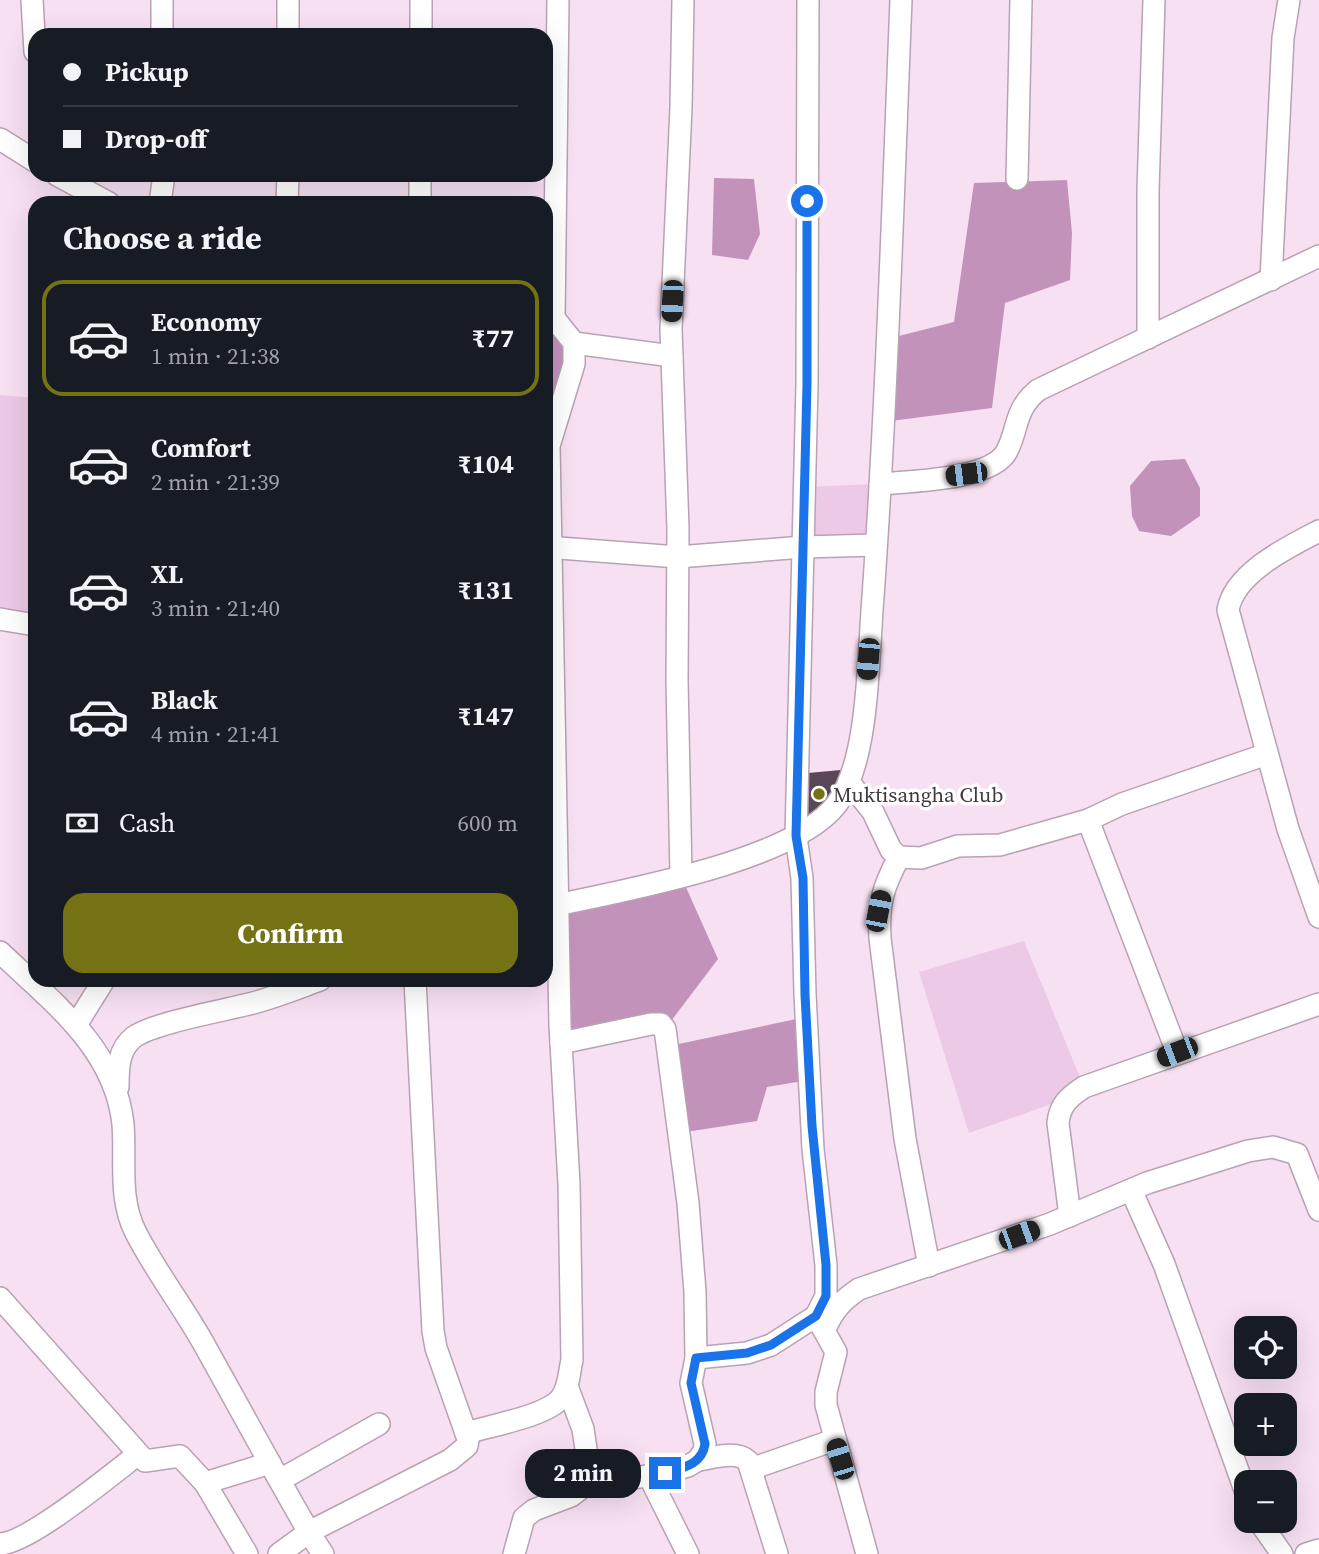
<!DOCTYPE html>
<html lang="en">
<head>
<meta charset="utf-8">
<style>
	:root { --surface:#171b24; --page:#242831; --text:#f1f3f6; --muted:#9ea1a6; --line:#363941; --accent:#757215 }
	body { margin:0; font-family:"Source Serif 4",serif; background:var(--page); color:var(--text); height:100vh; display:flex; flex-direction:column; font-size:26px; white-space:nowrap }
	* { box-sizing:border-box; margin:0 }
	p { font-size:23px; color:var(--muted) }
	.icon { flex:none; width:38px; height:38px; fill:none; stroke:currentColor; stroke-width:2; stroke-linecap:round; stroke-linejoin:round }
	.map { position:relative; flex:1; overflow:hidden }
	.side { position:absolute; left:28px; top:196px; width:525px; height:791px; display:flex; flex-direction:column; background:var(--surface); border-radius:21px; box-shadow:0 7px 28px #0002 }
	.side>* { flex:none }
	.banner { position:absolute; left:28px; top:28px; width:525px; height:154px; border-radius:21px; box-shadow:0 7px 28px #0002; display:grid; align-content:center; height:154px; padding:0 35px; background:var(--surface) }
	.controls { position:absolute; left:1234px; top:1316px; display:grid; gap:14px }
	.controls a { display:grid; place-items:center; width:63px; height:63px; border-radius:14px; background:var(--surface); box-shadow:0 7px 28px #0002; font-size:35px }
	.end { position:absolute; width:32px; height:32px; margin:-16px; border:9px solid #1a73e8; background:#fff; box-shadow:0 0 0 4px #fff }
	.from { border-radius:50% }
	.bubble { position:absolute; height:49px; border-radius:21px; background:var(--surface); box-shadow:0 7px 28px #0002; font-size:23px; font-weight:700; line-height:49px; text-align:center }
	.car { position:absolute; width:21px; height:42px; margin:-21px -10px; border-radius:9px; box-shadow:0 0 5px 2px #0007; background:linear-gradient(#222 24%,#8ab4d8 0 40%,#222 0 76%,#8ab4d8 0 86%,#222 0) }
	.banner b { display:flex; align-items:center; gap:24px; height:66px; font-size:26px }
	.banner b+b { border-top:2px solid var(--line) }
	.banner i { width:18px; height:18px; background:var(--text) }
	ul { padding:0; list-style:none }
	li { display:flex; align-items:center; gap:21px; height:116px; margin:0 14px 10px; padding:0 21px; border:4px solid transparent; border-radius:21px }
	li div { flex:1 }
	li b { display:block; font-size:26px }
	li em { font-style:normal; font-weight:700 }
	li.current { border-color:var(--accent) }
	li>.icon { width:63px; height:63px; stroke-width:1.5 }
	h2 { padding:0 35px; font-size:32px; line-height:84px }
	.pay { display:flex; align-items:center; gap:18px; height:77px; padding:0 35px; font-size:26px }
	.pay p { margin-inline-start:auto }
	.cta { display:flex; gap:14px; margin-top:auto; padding:14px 35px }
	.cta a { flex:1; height:80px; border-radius:21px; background:var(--accent); color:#fff; font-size:28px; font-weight:700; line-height:80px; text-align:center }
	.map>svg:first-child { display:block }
	.green { fill:#ecc9e6 }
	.water { fill:#c392bb }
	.building { fill:#5a4756 }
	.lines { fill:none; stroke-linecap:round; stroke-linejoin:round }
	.minor-casing { stroke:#b8a2b4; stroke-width:24 }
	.minor { stroke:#fff; stroke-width:21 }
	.route { stroke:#1a73e8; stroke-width:9 }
	.poi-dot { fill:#757215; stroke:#fff; stroke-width:2.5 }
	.labels { text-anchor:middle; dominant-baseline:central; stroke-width:7; stroke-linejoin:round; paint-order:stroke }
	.poi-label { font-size:21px; fill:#423940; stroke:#fff; text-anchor:start }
</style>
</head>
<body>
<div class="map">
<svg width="1319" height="1554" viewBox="0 0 1319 1554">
	<rect width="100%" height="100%" fill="#f7e0f2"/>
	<g class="green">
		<polygon points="0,395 35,398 35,625 0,619"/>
		<polygon points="880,484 876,545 803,547 805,487"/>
		<polygon points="1024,941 1084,1087 1066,1099 969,1133 919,972"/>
	</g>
	<g class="water">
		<polygon points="714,178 754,179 760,234 748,260 712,255"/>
		<polygon points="1067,180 1072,233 1070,280 1005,303 992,408 883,422 887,339 954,322 974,183"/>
		<polygon points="546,317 566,330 558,419 546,418"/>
		<polygon points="1185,459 1200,488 1200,516 1171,536 1139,531 1132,516 1130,486 1151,461"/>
		<polygon points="681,876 718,959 665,1029 561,1043 560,905"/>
		<polygon points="806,1017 809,1080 767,1087 757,1121 679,1133 669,1046"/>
	</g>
	<polygon class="building" points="852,769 796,837 797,774"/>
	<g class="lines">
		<defs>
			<g id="minor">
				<polyline points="32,0 35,52"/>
				<polyline points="162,0 162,35"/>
				<polyline points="288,0 288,35"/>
				<polyline points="421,35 421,0"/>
				<polyline points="0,139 35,161"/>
				<polyline points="57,175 109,203"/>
				<polyline points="1017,179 1021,0"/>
				<polyline points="160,203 164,175"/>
				<polyline points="287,203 288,175"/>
				<polyline points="420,203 420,175"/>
				<polyline points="1271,280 1283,38 1289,0"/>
				<polyline points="554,318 558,0"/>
				<polyline points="1148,338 1148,191 1154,0"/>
				<polyline points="574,343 672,356"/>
				<path d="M880,484C911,481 992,480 1007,451C1019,427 1014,410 1038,390L1319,256"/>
				<path d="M1319,531C1288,547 1234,573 1228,610L1288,829L1319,917"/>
				<polyline points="546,547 678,557 803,547 876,545"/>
				<polyline points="0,619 35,625"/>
				<polyline points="849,782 873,812 891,850 899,857 921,858 958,846 1000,845 1088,820 1122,804 1267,754"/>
				<polyline points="1088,820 1177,1052"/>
				<path d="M899,857C883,887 878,903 880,938L905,1139L929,1266"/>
				<polyline points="681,876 677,680 678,529 671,329 681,107 683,0"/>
				<path d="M548,907C619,891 791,862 836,805C870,761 868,653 873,597C887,398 893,199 901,0"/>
				<path d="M0,952C52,1002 115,1048 123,1124C126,1161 118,1198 136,1233C156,1272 184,1308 205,1346C229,1390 253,1433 277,1476C292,1502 306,1529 323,1554"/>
				<polyline points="76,1025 104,980"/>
				<polyline points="561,1043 651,1024 661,1024 665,1029 688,1203 695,1292 696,1358 691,1383 705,1444 704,1451 698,1460 688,1466 665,1473 584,1486"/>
				<path d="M118,1087C118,1069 118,1049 134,1037C153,1023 226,1010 253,1003C276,997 298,988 320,980"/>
				<polyline points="1131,1190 1164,1264 1246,1493"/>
				<path d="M1070,1216L1058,1123C1060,1104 1069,1097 1084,1087L1319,1004"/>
				<polyline points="0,1298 145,1461 180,1456 205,1483 270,1463"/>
				<polyline points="817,1318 836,1352 826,1392 826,1405 867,1554"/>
				<path d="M825,1329C833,1311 841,1301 859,1289L1050,1224L1147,1183L1248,1151L1273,1147L1297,1154L1319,1210"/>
				<polyline points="696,1358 747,1353 771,1345 816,1316 826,1296 826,1265 813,1149 805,994 802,878 796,837 807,384 808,0"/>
				<path d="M466,1433C489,1426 547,1416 561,1398C569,1388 569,1373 572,1360L569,1184L560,1025L549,446L574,364V343L554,318L546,317"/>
				<path d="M698,1460C713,1458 736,1450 748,1461L777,1554"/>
				<polyline points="751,1469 834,1440"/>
				<polyline points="649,1476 688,1554"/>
				<polyline points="280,1480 379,1424"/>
				<polyline points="205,1483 247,1554"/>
				<polyline points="1259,1521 1282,1554"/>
				<path d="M0,1544C29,1543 111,1475 137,1455"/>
				<polyline points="279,1554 309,1532 450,1460 467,1446 468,1439 436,1348 433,1331 415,980"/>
				<polyline points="514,1554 524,1518 534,1510 571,1496 584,1486 590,1476 583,1429 567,1386"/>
				<polyline points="1306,1554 1319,1550"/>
			</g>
		</defs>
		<use href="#minor" class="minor-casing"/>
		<use href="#minor" class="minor"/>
	</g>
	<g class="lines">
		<path class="route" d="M665,1473C682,1468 702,1465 705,1444L691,1383L696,1358L747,1353L771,1345L816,1316L826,1296V1265L812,1126L805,995L803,878L796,836L807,384V201"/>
	</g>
	<circle class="poi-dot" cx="819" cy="794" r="7"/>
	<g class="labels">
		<g class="poi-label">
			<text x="833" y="794">Muktisangha Club</text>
		</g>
	</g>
</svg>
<div class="controls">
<a><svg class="icon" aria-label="locate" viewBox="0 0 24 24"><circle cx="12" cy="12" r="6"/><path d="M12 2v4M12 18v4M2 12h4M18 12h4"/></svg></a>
<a>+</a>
<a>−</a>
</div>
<i class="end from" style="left:807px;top:201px"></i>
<i class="end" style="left:665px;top:1473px"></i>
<div class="bubble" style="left:525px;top:1449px;width:116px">2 min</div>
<i class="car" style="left:672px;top:301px;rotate:183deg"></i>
<i class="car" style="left:966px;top:474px;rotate:263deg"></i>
<i class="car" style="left:868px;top:659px;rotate:185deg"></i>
<i class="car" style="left:878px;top:911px;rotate:11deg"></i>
<i class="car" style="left:1177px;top:1052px;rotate:249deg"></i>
<i class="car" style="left:1019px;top:1235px;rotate:70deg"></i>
<i class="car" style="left:840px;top:1459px;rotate:343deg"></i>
<div class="banner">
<b><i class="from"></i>Pickup</b>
<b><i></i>Drop-off</b>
</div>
<section class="side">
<h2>Choose a ride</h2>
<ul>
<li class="current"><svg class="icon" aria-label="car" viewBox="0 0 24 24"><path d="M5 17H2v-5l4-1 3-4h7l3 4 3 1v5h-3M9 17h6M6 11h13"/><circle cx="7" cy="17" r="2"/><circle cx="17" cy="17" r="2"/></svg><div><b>Economy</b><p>1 min · 21:38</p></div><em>₹77</em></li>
<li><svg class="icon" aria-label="car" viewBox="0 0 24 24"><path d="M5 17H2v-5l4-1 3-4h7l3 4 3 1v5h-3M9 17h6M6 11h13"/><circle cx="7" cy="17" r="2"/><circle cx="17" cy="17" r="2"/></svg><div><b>Comfort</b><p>2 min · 21:39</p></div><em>₹104</em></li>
<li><svg class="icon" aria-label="car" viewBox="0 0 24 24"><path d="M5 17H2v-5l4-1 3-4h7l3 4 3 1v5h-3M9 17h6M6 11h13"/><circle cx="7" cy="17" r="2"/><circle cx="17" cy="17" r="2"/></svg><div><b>XL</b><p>3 min · 21:40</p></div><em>₹131</em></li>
<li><svg class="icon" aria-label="car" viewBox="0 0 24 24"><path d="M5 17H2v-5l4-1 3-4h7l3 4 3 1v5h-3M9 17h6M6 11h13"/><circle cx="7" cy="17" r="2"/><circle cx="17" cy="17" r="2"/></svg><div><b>Black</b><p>4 min · 21:41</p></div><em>₹147</em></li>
</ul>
<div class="pay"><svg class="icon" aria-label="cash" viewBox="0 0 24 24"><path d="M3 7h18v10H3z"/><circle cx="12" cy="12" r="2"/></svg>Cash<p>600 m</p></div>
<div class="cta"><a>Confirm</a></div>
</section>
</div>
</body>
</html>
